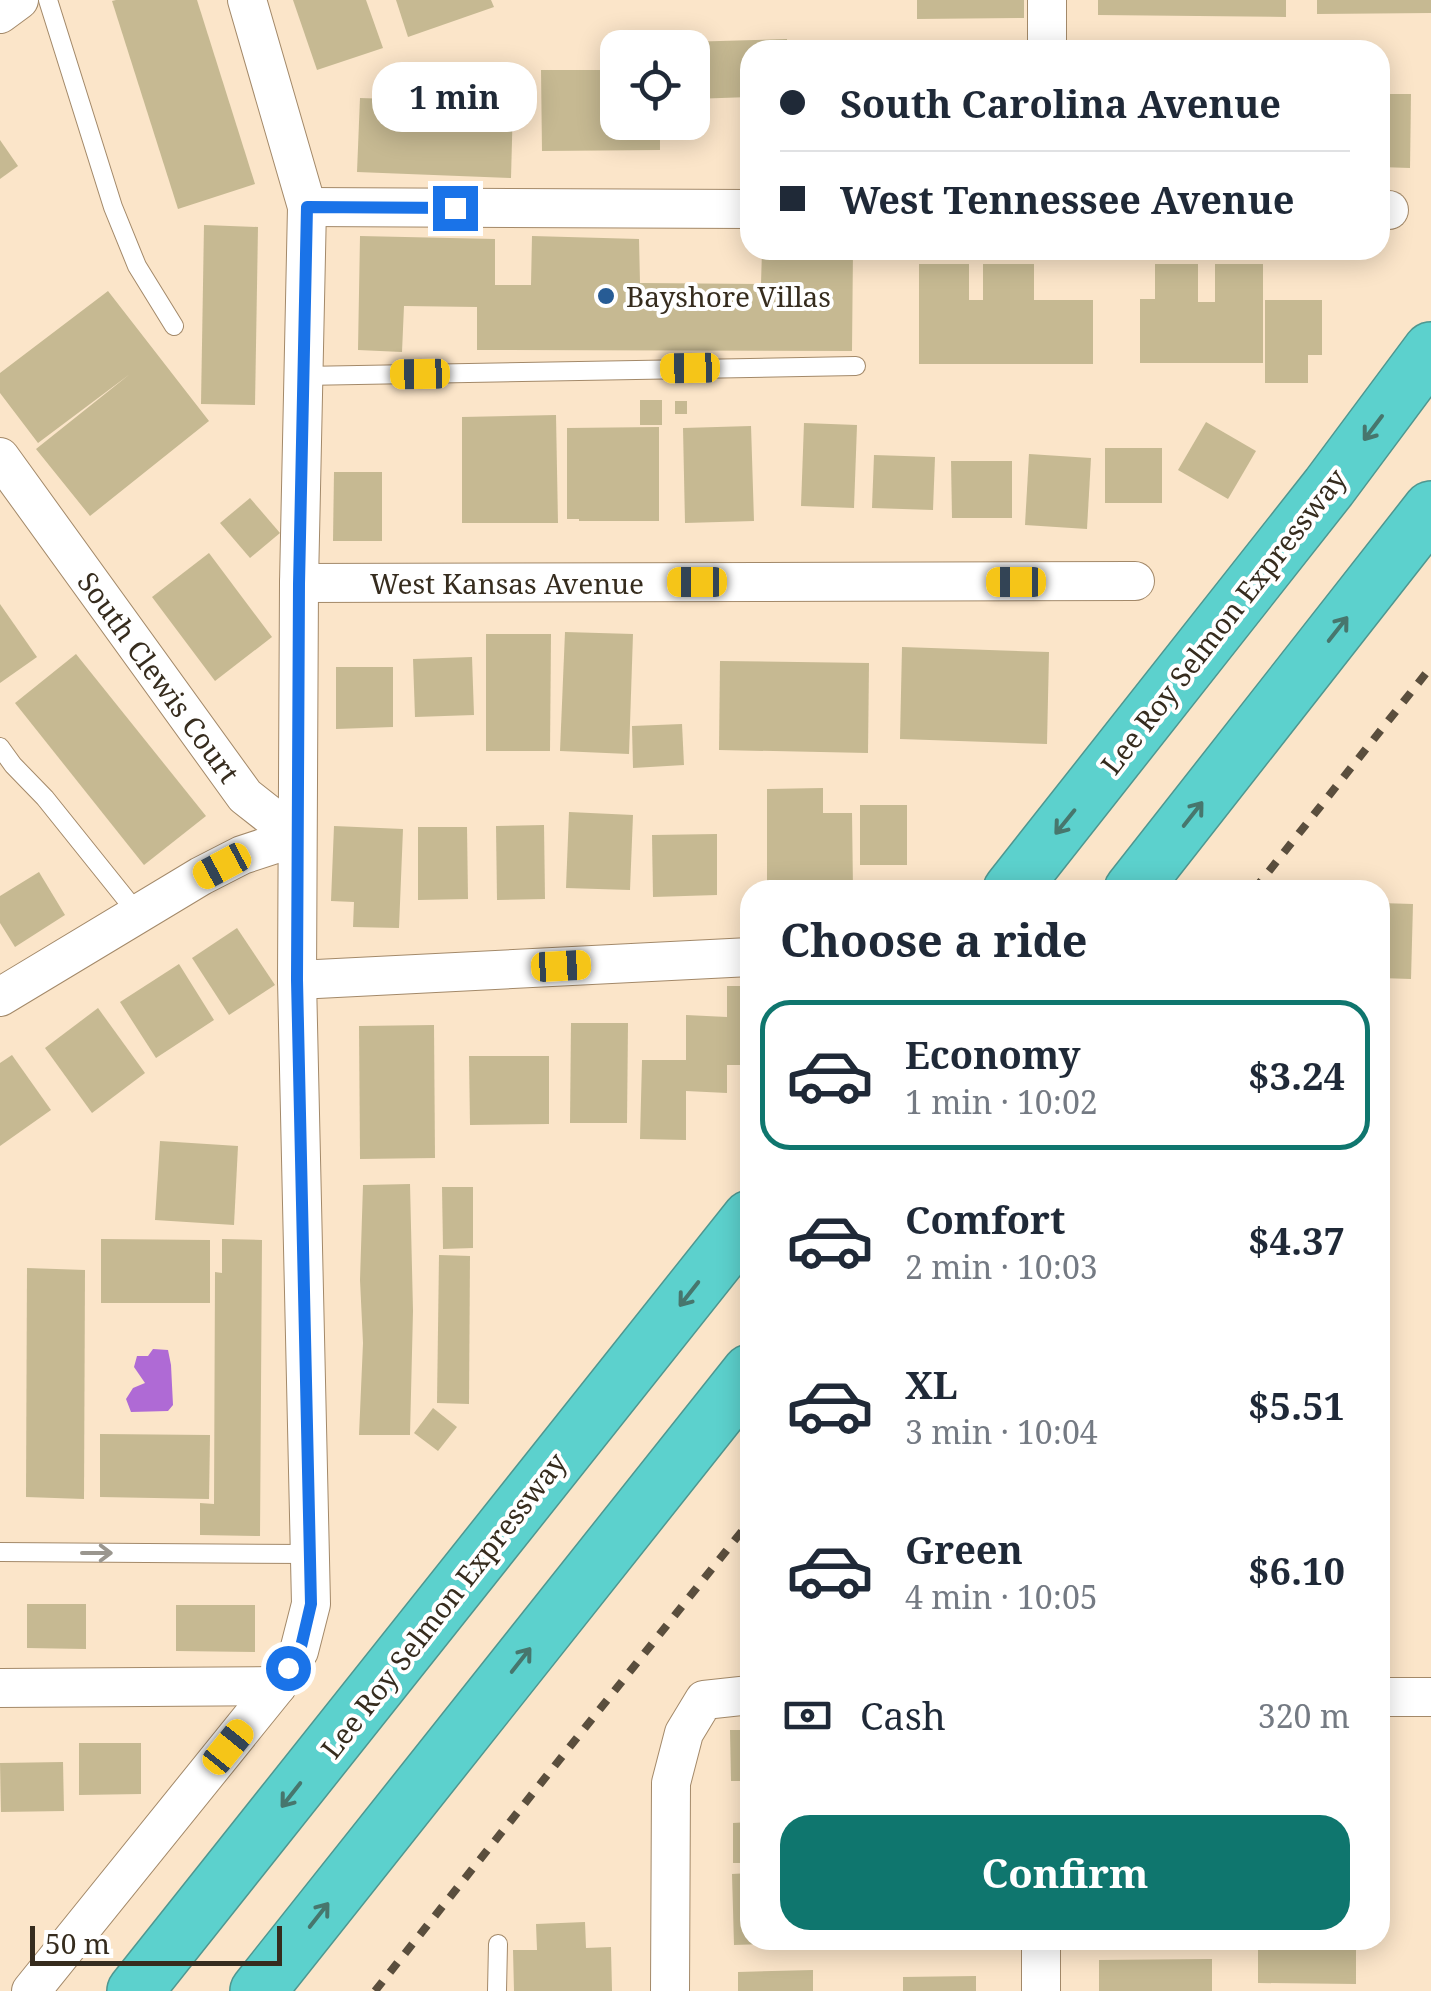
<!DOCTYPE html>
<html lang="en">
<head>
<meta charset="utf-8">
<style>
	:root { --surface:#fff; --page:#f2f2f3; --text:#1f2937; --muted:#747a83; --line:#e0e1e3; --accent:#0f766e }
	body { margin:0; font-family:"Noto Serif",serif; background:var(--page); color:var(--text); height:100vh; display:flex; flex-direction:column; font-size:38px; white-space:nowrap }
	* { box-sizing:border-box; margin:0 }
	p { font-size:32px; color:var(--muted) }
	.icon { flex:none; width:55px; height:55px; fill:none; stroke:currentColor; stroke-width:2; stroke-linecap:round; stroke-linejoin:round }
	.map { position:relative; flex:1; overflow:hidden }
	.side { position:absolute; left:740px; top:880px; width:650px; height:1070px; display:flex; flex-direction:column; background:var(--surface); border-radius:30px; box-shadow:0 5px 25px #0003 }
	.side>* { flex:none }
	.banner { position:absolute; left:740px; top:40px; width:650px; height:220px; border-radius:30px; box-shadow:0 5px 25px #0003; display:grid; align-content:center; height:220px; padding:0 40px; background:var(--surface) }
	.controls { position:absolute; left:600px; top:30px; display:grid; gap:20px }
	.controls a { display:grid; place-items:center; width:110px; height:110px; border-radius:20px; background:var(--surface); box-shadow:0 5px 25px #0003; font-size:50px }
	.scale { position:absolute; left:30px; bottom:25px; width:252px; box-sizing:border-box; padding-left:10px; border:5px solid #362c1e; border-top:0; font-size:28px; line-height:35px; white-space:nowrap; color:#362c1e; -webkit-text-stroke:8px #fff; paint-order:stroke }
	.end { position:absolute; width:45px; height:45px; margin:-22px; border:12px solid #1a73e8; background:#fff; box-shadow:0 0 0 5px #fff }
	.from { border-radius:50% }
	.bubble { position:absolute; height:70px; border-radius:30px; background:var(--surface); box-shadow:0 5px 25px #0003; font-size:32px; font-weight:700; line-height:70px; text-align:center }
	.car { position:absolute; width:30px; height:60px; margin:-30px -15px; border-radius:12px; box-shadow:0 0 8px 2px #0007; background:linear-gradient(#f5c518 24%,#345 0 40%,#f5c518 0 76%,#345 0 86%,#f5c518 0) }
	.banner b { display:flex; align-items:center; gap:35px; height:95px; font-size:38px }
	.banner b+b { border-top:2px solid var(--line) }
	.banner i { width:25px; height:25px; background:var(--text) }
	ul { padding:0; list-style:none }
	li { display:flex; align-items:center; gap:30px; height:150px; margin:0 20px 15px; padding:0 20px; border:5px solid transparent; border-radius:30px }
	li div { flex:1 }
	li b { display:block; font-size:38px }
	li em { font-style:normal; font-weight:700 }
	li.on { border-color:var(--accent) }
	li>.icon { width:90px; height:90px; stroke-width:1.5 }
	h2 { padding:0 40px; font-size:45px; line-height:120px }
	.pay { display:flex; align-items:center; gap:25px; height:110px; padding:0 40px; font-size:38px }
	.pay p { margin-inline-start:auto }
	.cta { display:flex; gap:20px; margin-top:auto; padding:20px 40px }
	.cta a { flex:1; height:115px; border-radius:30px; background:var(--accent); color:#fff; font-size:40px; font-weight:700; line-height:115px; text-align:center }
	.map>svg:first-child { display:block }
	.water { fill:#af6ad5 }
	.building { fill:#c6b992 }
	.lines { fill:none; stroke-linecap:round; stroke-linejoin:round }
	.service-casing { stroke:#a38969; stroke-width:20 }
	.minor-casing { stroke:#a38969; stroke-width:40 }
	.motorway-casing { stroke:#4f9790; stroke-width:58 }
	.service { stroke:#fff; stroke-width:18 }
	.minor { stroke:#fff; stroke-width:38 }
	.motorway { stroke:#5cd1cd; stroke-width:55 }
	.rail { stroke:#5a4e3d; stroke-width:8; stroke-dasharray:12 12; stroke-linecap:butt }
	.oneway { stroke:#47766d }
	.oneway2 { stroke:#9a968e }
	.route { stroke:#1a73e8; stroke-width:12 }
	.poi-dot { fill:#275c95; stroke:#fff; stroke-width:4 }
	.labels { text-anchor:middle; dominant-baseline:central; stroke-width:8; stroke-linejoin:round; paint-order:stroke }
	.poi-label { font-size:28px; fill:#362c1e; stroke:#fff; text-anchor:start }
	.street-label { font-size:28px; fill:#362c1e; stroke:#fff }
</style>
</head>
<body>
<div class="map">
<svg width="1431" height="1991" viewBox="0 0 1431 1991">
	<rect width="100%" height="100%" fill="#fbe5c9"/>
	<polygon class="water" points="153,1349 168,1350 171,1365 173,1405 168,1411 131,1412 126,1399 133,1388 145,1383 134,1367 137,1356 148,1356"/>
	<g class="building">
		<polygon points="116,0 197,0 255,184 178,209 112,1"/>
		<polygon points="293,0 366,0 383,48 317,70"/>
		<polygon points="396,0 491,0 494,7 408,37"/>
		<polygon points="917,0 1024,0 1024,18 917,19"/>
		<polygon points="1098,0 1286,0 1286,17 1098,15"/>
		<polygon points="1317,0 1431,0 1431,13 1317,14"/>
		<polygon points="787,39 787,50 750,50 750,97 692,99 692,48 685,48 685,42"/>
		<polygon points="541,70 618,70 618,122 660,122 660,150 542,151"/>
		<polygon points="1380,94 1411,94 1410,168 1380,167"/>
		<polygon points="360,98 513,103 511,178 357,172"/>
		<polygon points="0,140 18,166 0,179"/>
		<polygon points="204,225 258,227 255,405 201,404"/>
		<polygon points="360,236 495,239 495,285 531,285 532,236 639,239 640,283 761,284 762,250 853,250 852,351 477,350 477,307 404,306 402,352 358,350"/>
		<polygon points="919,264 969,264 969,300 983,300 983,264 1034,264 1034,300 1093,300 1093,364 919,364"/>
		<polygon points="1155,264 1198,264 1198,302 1215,302 1215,264 1263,264 1263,363 1140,363 1140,299 1155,299"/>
		<polygon points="108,291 209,421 90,516 36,449 130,374 38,443 0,393 0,373"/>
		<polygon points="1265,300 1322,300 1322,355 1308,355 1308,383 1265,383"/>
		<rect x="640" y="400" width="22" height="25"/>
		<rect x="675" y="401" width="12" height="13"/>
		<polygon points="556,415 558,523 462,523 462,417"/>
		<polygon points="1206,422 1256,451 1228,499 1178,470"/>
		<polygon points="804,423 857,425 854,508 801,506"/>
		<polygon points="751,426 754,521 685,523 683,428"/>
		<polygon points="659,427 659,521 579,521 579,519 567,519 567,428"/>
		<rect x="1105" y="448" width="57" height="55"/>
		<polygon points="1029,454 1091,458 1087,529 1025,525"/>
		<polygon points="874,455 935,457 933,510 872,508"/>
		<polygon points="951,461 1012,461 1012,518 952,518"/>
		<polygon points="334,472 382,472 382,541 333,541"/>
		<polygon points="250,498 280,533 250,558 220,523"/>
		<polygon points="209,553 272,637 215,681 152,597"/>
		<polygon points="0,604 37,657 0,683"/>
		<polygon points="565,632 633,634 629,754 560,751"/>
		<polygon points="486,634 551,634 550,751 486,751"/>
		<polygon points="902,647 1049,652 1047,744 900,739"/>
		<polygon points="76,654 206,816 144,865 15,703"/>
		<polygon points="472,657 474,715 415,717 413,659"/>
		<polygon points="720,661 869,663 868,753 719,750"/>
		<polygon points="336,667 393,667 393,727 336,729"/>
		<polygon points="682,724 684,765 633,768 632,726"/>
		<polygon points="823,788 823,813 852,813 853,890 767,890 767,789"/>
		<rect x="860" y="805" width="47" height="60"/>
		<polygon points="569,812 633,815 630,890 566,888"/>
		<polygon points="544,825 545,899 497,900 496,826"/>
		<polygon points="334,826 403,829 399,928 353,927 354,902 331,901"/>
		<polygon points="418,827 467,827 468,899 418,900"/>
		<polygon points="717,834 717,895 653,897 652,835"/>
		<polygon points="39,872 65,915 15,947 0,923 0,896"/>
		<polygon points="1380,903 1413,904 1411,979 1380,978"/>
		<polygon points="237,928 275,985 229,1015 192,958"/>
		<polygon points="179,964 214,1020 156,1058 120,1002"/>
		<polygon points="727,986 750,986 750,1065 727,1065 727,1093 686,1091 686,1140 640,1139 642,1060 686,1060 686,1015 727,1017"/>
		<polygon points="98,1008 145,1073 92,1113 45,1048"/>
		<polygon points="571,1023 628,1023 627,1123 570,1123"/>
		<polygon points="434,1025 435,1158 360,1159 359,1026"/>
		<polygon points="12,1055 51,1110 0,1146 0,1063"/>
		<polygon points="469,1056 549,1056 549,1124 470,1125"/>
		<polygon points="160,1141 238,1146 234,1225 155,1220"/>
		<polygon points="410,1184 413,1311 410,1435 359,1435 363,1343 360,1280 363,1185"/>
		<polygon points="442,1187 473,1187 473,1248 443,1249"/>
		<polygon points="101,1239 210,1240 210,1303 101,1303"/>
		<polygon points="222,1239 262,1240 260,1536 200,1535 200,1503 214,1504 215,1272 222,1273"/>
		<polygon points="439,1255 470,1256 469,1404 437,1403"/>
		<polygon points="27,1268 85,1270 84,1499 26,1497"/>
		<polygon points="433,1408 457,1427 438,1451 414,1433"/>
		<polygon points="100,1434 210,1435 209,1499 100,1497"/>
		<polygon points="27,1604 86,1604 86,1649 27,1648"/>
		<polygon points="176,1605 255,1605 255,1652 176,1651"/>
		<polygon points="730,1730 750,1730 750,1781 731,1781"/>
		<polygon points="79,1743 141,1743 141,1794 79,1795"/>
		<polygon points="63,1762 64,1811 1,1812 0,1763"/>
		<polygon points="750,1822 750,1863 733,1863 733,1823"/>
		<polygon points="750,1873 750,1940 789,1940 789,1943 734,1945 732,1874"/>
		<polygon points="585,1922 586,1948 611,1947 612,1991 514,1991 513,1950 537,1950 536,1924"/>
		<polygon points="1300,1940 1356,1940 1356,1984 1258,1983 1258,1946 1299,1948"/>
		<polygon points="1212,1959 1212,1991 1099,1991 1099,1960"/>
		<polygon points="813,1970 813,1991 738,1991 738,1972"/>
		<polygon points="976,1976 976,1991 903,1991 903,1977"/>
	</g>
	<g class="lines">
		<defs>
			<g id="service">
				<polyline points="48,0 113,207 137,266 174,326"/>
				<polyline points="303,376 856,366"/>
				<polyline points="0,747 13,765 45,798 138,914"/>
				<polyline points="0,1552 308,1554"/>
				<polyline points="497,1991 498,1944"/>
			</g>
			<g id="minor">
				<polyline points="1047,0 1047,50"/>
				<polyline points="0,14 19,0"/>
				<polyline points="307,207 750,209"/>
				<polyline points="1380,210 1389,210"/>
				<polyline points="0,457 245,796 297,837 242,855 201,876 0,997"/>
				<polyline points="299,583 1135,581"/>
				<polyline points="297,980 750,957"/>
				<polyline points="0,1688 277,1686"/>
				<polyline points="1380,1697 1431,1697"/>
				<polyline points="31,1991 277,1686 299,1651 311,1604 297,980 299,583 307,207 247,0"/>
				<polyline points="670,1991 671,1783 684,1733 704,1700 750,1695"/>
				<polyline points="1041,1991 1041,1940"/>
			</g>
			<g id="motorway">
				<polyline points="1011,890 1329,487 1431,350"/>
				<polyline points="1132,890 1431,509"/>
				<polyline points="135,1991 750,1218"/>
				<polyline points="258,1991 750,1372"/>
			</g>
		</defs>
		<use href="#service" class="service-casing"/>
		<use href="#minor" class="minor-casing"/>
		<use href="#motorway" class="motorway-casing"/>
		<use href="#service" class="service"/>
		<use href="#minor" class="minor"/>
		<use href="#motorway" class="motorway"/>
		<g class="rail">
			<polyline points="1254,890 1431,667"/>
			<polyline points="375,1991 750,1521"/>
		</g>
	</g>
	<defs><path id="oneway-shaft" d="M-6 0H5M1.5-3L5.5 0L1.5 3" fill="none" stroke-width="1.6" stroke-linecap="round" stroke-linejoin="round" transform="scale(2.5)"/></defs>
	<g class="oneway">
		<use href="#oneway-shaft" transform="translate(1373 428) rotate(127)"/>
		<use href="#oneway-shaft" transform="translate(1338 629) rotate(-52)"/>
		<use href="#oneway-shaft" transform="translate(1193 814) rotate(-52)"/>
		<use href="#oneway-shaft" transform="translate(1065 822) rotate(129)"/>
		<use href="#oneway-shaft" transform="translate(689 1294) rotate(128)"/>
		<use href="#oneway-shaft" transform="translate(521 1660) rotate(-52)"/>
		<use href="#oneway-shaft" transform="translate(291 1795) rotate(128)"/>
		<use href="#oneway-shaft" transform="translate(319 1915) rotate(-52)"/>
	</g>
	<use class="oneway2" href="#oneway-shaft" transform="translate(97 1553)"/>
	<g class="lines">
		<polyline class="route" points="288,1668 300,1651 311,1604 297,980 299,584 307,207 455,208"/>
	</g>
	<circle class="poi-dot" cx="606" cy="296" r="10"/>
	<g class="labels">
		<g class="poi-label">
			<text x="626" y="296">Bayshore Villas</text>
		</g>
		<g class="street-label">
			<text x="507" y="583">West Kansas Avenue</text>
			<text transform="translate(1223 621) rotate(-52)">Lee Roy Selmon Expressway</text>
			<text transform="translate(159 677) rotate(54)">South Clewis Court</text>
			<text transform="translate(443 1605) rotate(-52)">Lee Roy Selmon Expressway</text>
		</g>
	</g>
</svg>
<div class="controls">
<a><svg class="icon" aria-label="locate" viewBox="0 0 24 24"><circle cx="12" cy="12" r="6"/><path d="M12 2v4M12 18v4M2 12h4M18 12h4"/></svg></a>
</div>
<div class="scale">50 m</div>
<i class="end from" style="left:288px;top:1668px"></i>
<i class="end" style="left:455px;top:208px"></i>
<div class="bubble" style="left:372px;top:62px;width:165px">1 min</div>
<i class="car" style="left:690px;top:368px;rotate:269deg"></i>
<i class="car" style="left:420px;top:374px;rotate:269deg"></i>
<i class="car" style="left:697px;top:582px;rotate:270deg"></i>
<i class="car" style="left:1016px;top:582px;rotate:270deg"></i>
<i class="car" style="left:222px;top:866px;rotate:242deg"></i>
<i class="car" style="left:561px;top:966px;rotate:87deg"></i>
<i class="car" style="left:228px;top:1747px;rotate:39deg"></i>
<div class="banner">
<b><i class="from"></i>South Carolina Avenue</b>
<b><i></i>West Tennessee Avenue</b>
</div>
<section class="side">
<h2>Choose a ride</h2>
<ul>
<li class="on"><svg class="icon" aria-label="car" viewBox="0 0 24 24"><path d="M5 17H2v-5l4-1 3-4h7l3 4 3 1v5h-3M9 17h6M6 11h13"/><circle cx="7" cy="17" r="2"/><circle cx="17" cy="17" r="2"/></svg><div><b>Economy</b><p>1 min · 10:02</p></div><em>$3.24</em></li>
<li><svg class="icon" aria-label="car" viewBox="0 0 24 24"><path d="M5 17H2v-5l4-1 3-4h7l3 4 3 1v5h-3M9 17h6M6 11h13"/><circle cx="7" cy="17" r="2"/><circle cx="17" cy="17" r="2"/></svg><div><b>Comfort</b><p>2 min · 10:03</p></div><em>$4.37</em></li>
<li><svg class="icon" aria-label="car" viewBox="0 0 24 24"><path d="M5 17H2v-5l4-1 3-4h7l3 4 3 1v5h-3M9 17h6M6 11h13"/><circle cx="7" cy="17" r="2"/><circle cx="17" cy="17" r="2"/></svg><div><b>XL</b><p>3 min · 10:04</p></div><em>$5.51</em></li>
<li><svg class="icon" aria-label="car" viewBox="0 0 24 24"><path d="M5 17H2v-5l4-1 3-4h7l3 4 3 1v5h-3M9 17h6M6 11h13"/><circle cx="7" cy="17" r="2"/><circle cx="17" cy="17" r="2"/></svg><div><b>Green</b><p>4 min · 10:05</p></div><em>$6.10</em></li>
</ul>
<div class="pay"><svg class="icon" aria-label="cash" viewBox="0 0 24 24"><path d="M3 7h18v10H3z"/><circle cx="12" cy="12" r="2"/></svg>Cash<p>320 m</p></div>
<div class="cta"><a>Confirm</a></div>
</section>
</div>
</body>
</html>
